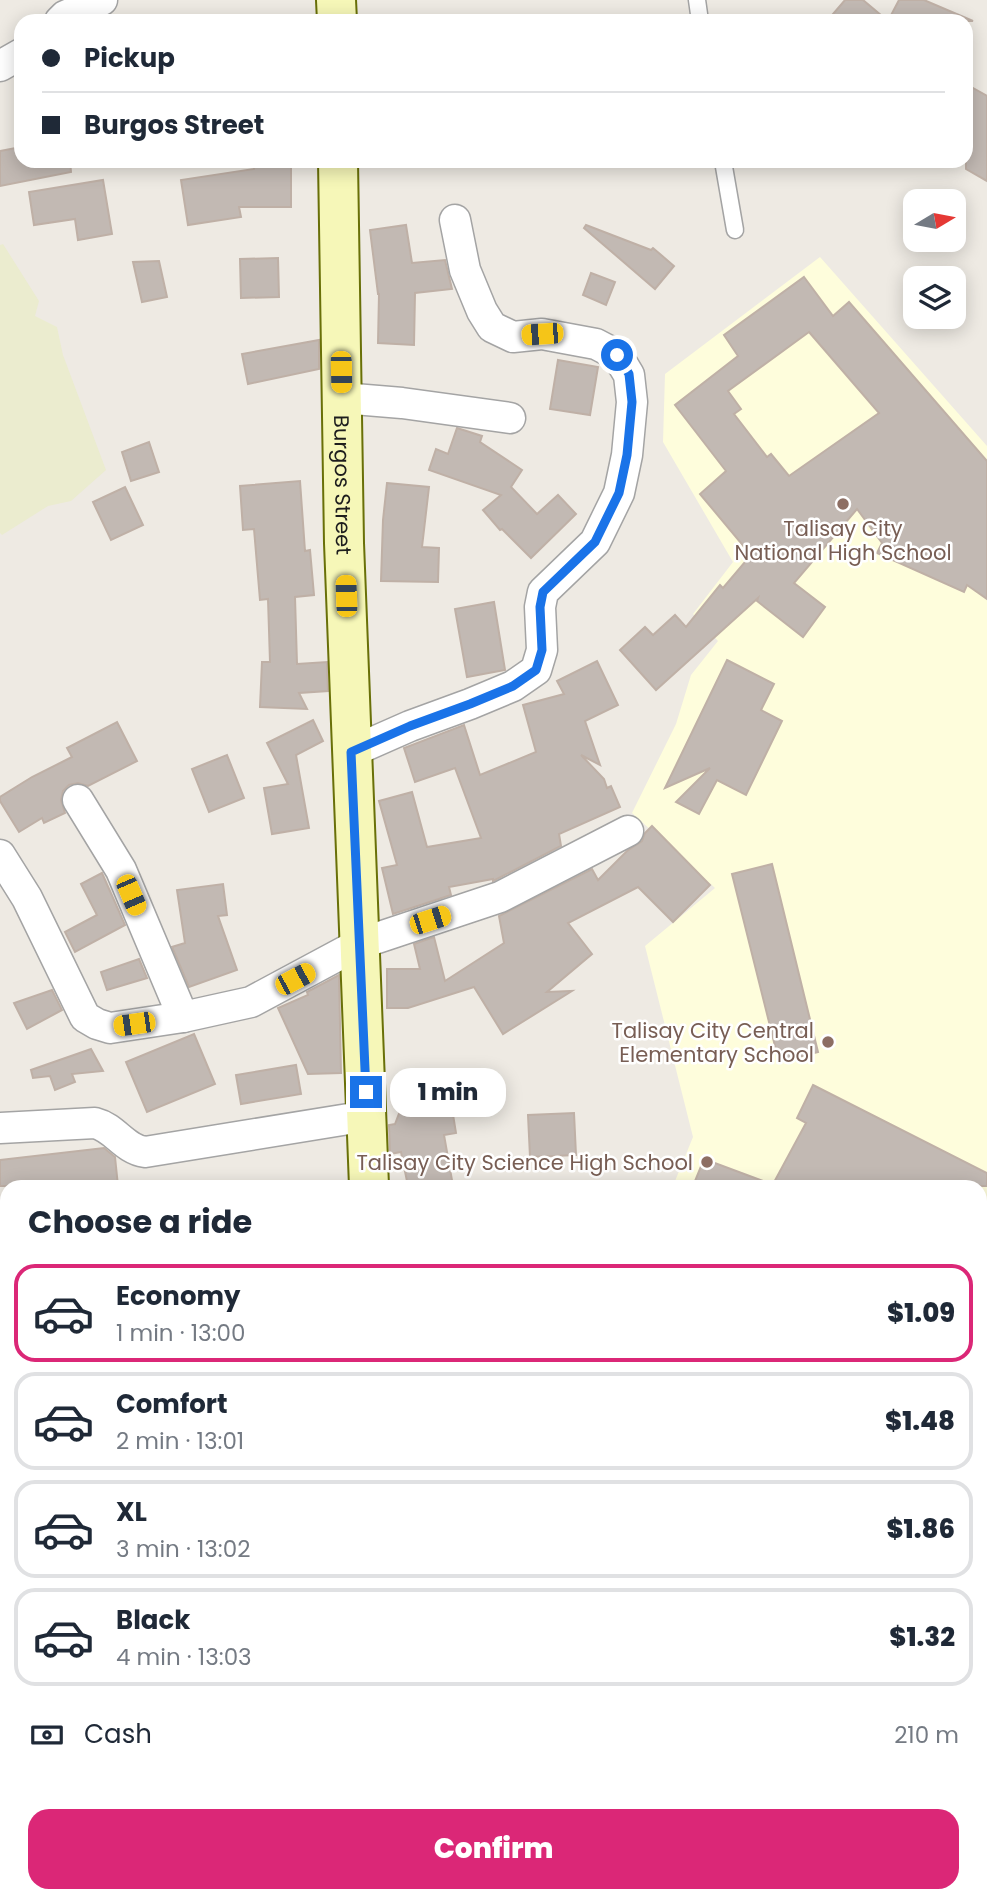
<!DOCTYPE html>
<html lang="en">
<head>
<meta charset="utf-8">
<style>
	:root { --surface:#fff; --page:#f2f2f3; --text:#1f2937; --muted:#747a83; --line:#e0e1e3; --accent:#db2777 }
	body { margin:0; font-family:Poppins,sans-serif; background:var(--page); color:var(--text); height:100vh; display:flex; flex-direction:column; font-size:26px; white-space:nowrap }
	* { box-sizing:border-box; margin:0 }
	p { font-size:23px; color:var(--muted) }
	.icon { flex:none; width:38px; height:38px; fill:none; stroke:currentColor; stroke-width:2; stroke-linecap:round; stroke-linejoin:round }
	.map { position:relative; flex:1; overflow:hidden }
	.drawer { position:absolute; left:0px; top:1180px; width:987px; height:723px; display:flex; flex-direction:column; background:var(--surface); border-radius:21px 21px 0 0; box-shadow:0 4px 18px #0003 }
	.drawer>* { flex:none }
	.top-card { position:absolute; left:14px; top:14px; width:959px; height:154px; border-radius:21px; box-shadow:0 4px 18px #0003; display:grid; align-content:center; height:154px; padding:0 28px; background:var(--surface) }
	.needle { width:46px; rotate:80deg }
	.tools { position:absolute; left:903px; top:189px; display:grid; gap:14px }
	.tools a { display:grid; place-items:center; width:63px; height:63px; border-radius:14px; background:var(--surface); box-shadow:0 4px 18px #0003; font-size:35px }
	.end { position:absolute; width:32px; height:32px; margin:-16px; border:9px solid #1a73e8; background:#fff; box-shadow:0 0 0 4px #fff }
	.from { border-radius:50% }
	.bubble { position:absolute; height:49px; border-radius:21px; background:var(--surface); box-shadow:0 4px 18px #0003; font-size:23px; font-weight:800; line-height:49px; text-align:center }
	.car { position:absolute; width:21px; height:42px; margin:-21px -10px; border-radius:9px; box-shadow:0 0 5px 2px #0007; background:linear-gradient(#f5c518 24%,#345 0 40%,#f5c518 0 76%,#345 0 86%,#f5c518 0) }
	.top-card b { display:flex; align-items:center; gap:24px; height:66px; font-size:26px }
	.top-card b+b { border-top:2px solid var(--line) }
	.top-card i { width:18px; height:18px; background:var(--text) }
	ul { padding:0; list-style:none }
	li { display:flex; align-items:center; gap:21px; height:98px; margin:0 14px 10px; padding:0 14px; border:4px solid var(--line); border-radius:21px }
	li div { flex:1 }
	li b { display:block; font-size:26px }
	li em { font-style:normal; font-weight:800 }
	li.active { border-color:var(--accent) }
	li>.icon { width:63px; height:63px; stroke-width:1.5 }
	h2 { padding:0 28px; font-size:32px; line-height:84px }
	.pay { display:flex; align-items:center; gap:18px; height:77px; padding:0 28px; font-size:26px }
	.pay p { margin-inline-start:auto }
	.cta { display:flex; gap:14px; margin-top:auto; padding:14px 28px }
	.cta a { flex:1; height:80px; border-radius:21px; background:var(--accent); color:#fff; font-size:28px; font-weight:800; line-height:80px; text-align:center }
	.map>svg:first-child { display:block }
	.residential { fill:#dbdada }
	.education { fill:#fefddc }
	.farmland { fill:#ebeccf }
	.building { fill:#c2b9b3; stroke:#bfb0a6; stroke-width:2; fill-rule:evenodd }
	.lines { fill:none; stroke-linecap:round; stroke-linejoin:round }
	.lane-casing { stroke:#a4a4a4; stroke-width:19 }
	.street-casing { stroke:#a4a4a4; stroke-width:33 }
	.secondary-casing { stroke:#697008; stroke-width:42 }
	.path { stroke:#f5766d; stroke-width:4.5; stroke-dasharray:3.5 3.5; stroke-linecap:butt }
	.lane { stroke:#fff; stroke-width:16 }
	.street { stroke:#fff; stroke-width:30 }
	.secondary { stroke:#f6f7b8; stroke-width:38 }
	.route { stroke:#1a73e8; stroke-width:9 }
	.education-dot { fill:#8d6e63; stroke:#fff; stroke-width:2.5 }
	.labels { text-anchor:middle; dominant-baseline:central; stroke-width:5; stroke-linejoin:round; paint-order:stroke }
	.street-label { font-size:21px; fill:#1d1d1d; stroke:#fff }
	.education-label { font-size:21px; fill:#785e54; stroke:#fff; text-anchor:end }
</style>
</head>
<body>
<div class="map">
<svg width="987" height="1902" viewBox="0 0 987 1902">
	<rect width="100%" height="100%" fill="#eeeae3"/>
	<polygon class="residential" points="0,1590 7,1593 7,1895 116,1895 111,1902 0,1902"/>
	<g class="education">
		<polygon points="820,257 987,446 987,1432 980,1430 980,1186 673,1186 693,1137 645,946 715,888 632,813 676,724 691,675 718,641 693,614 733,562 663,442 665,374"/>
		<polygon points="987,1838 987,1902 953,1902 956,1895 980,1895 980,1851"/>
	</g>
	<polygon class="farmland" points="3,244 39,301 35,316 57,327 63,355 106,470 71,501 48,506 2,535 0,533 0,245"/>
	<g class="building">
		<polygon points="845,0 863,0 888,21 899,0 924,0 973,21 827,21"/>
		<polygon points="966,84 987,96 987,181 966,169"/>
		<polygon points="21,147 21,161 70,161 71,172 0,186 0,151"/>
		<polygon points="254,161 291,161 291,207 239,207 241,217 188,225 181,180 254,169"/>
		<polygon points="103,180 112,234 78,240 75,219 34,225 29,192"/>
		<polygon points="406,225 412,263 445,260 452,289 415,293 414,345 378,343 379,294 378,294 370,230"/>
		<polygon points="586,225 651,250 653,248 674,266 655,289 584,228"/>
		<polygon points="278,258 279,297 241,298 240,259"/>
		<polygon points="159,261 167,297 142,302 133,262"/>
		<polygon points="591,273 615,282 606,305 583,295"/>
		<path d="M804,277L833,316L849,302L987,461V599L967,585L964,592L877,553L882,543L857,509L794,583L825,607L803,637L757,601L758,598L656,690L620,650L645,627L653,635L675,615L686,627L720,585L723,588L751,555L700,494L726,471L675,405L738,356L724,335ZM809,332L879,413L789,476L771,454L767,457L734,414L741,409L728,391Z"/>
		<polygon points="319,340 319,369 248,384 242,354"/>
		<polygon points="558,360 598,367 590,415 550,409"/>
		<polygon points="457,428 482,436 480,442 522,470 511,487 537,514 558,495 576,514 531,558 502,529 500,530 483,510 501,495 429,470 436,449 448,454"/>
		<polygon points="149,442 159,472 131,481 122,452"/>
		<polygon points="300,481 305,551 310,550 314,595 295,597 297,664 327,662 328,691 299,693 307,709 260,707 262,662 270,662 268,599 260,600 254,529 243,530 240,486"/>
		<polygon points="387,483 429,487 422,547 439,548 438,582 381,581 383,520"/>
		<polygon points="125,487 143,525 111,540 93,502"/>
		<polygon points="494,602 505,670 467,677 455,609"/>
		<polygon points="727,660 774,684 761,710 782,721 746,795 717,780 699,814 676,802 710,768 665,788"/>
		<polygon points="597,661 618,705 585,721 600,765 581,755 604,779 607,788 611,786 620,807 559,834 561,846 493,881 493,879 449,887 451,895 393,914 382,868 397,865 379,801 412,792 427,847 481,838 455,768 415,782 404,748 464,725 480,775 536,752 523,705 564,694 557,681"/>
		<polygon points="313,720 323,741 296,755 309,828 272,834 264,788 288,784 267,743"/>
		<polygon points="117,722 137,761 88,786 78,783 69,785 63,791 61,800 65,813 44,823 42,818 19,832 0,801 0,797 32,777 72,757 67,748"/>
		<polygon points="227,755 244,798 209,812 192,769"/>
		<polygon points="652,826 710,885 673,922 638,887 568,923 592,954 547,992 572,991 503,1034 474,987 408,1008 387,1008 387,969 420,969 414,944 434,937 445,981 504,943 499,916 592,869 598,880 627,851 642,841 645,833"/>
		<polygon points="772,864 818,1052 779,1062 732,874"/>
		<polygon points="102,873 125,925 75,952 65,932 97,915 81,884"/>
		<polygon points="223,884 227,915 218,916 237,970 189,987 172,947 185,943 177,890"/>
		<polygon points="139,959 147,978 107,990 101,972"/>
		<polygon points="339,975 341,1073 308,1074 278,1008 308,995 307,992"/>
		<polygon points="52,990 62,1010 27,1029 14,1003"/>
		<polygon points="194,1034 215,1084 147,1112 126,1062"/>
		<polygon points="91,1049 103,1071 72,1074 75,1082 55,1090 50,1076 33,1078 31,1070"/>
		<polygon points="296,1065 301,1094 241,1104 236,1075"/>
		<polygon points="448,1084 456,1133 444,1135 453,1186 408,1186 401,1152 390,1154 389,1125 395,1124 403,1103 405,1090"/>
		<polygon points="813,1085 987,1173 987,1186 772,1186 806,1123 797,1118"/>
		<polygon points="574,1113 576,1155 530,1157 528,1115"/>
		<polygon points="104,1148 115,1157 118,1186 0,1186 0,1160"/>
		<polygon points="704,1159 771,1184 771,1186 693,1186"/>
	</g>
	<g class="lines">
		<defs>
			<g id="lane">
				<polyline points="697,0 700,21"/>
				<polyline points="723,161 735,230"/>
				<polyline points="980,1329 987,1333"/>
				<polyline points="775,1895 787,1902"/>
				<polyline points="971,1895 982,1902"/>
			</g>
			<g id="street">
				<polyline points="60,21 65,16 102,0"/>
				<polyline points="0,66 21,54"/>
				<polyline points="342,398 402,403 510,418"/>
				<polyline points="351,752 410,726 470,704 513,686 536,670 542,650 540,607 543,592 595,542 619,493 627,455 632,402 629,375 617,355 596,344 542,334 513,337 492,327 482,311 465,270 455,220"/>
				<polyline points="78,800 121,870 183,1017"/>
				<polyline points="0,855 27,898 85,1017 97,1024 110,1028 183,1017 251,1002 359,944 500,897 628,831"/>
				<path d="M0,1128L95,1123C115,1128 124,1149 145,1152L367,1116"/>
				<polyline points="0,1593 7,1596"/>
				<polyline points="0,1720 7,1725"/>
				<polyline points="0,1838 7,1843"/>
				<polyline points="84,1895 92,1902"/>
			</g>
			<g id="secondary">
				<polyline points="336,0 337,21"/>
				<path id="s1" d="M338,161L344,543L369,1186"/>
				<polyline points="980,1720 987,1706"/>
				<polyline points="231,1902 236,1895"/>
				<polyline points="885,1902 889,1895"/>
			</g>
		</defs>
		<use href="#lane" class="lane-casing"/>
		<use href="#street" class="street-casing"/>
		<use href="#secondary" class="secondary-casing"/>
		<polyline class="path" points="0,1521 7,1522"/>
		<use href="#lane" class="lane"/>
		<use href="#street" class="street"/>
		<use href="#secondary" class="secondary"/>
	</g>
	<g class="lines">
		<polyline class="route" points="366,1092 351,752 410,726 470,704 513,686 536,670 542,650 540,607 543,592 595,542 619,493 627,455 632,402 629,374 617,355"/>
	</g>
	<g class="education-dot">
		<circle cx="843" cy="504" r="7"/>
		<circle cx="828" cy="1042" r="7"/>
		<circle cx="707" cy="1162" r="7"/>
	</g>
	<g class="labels">
		<g class="street-label">
			<text stroke="none"><textPath href="#s1" startOffset="324">Burgos Street</textPath></text>
		</g>
		<g class="education-label">
			<text x="843" y="528" text-anchor="middle">Talisay City<tspan x="843" dy="24">National High School</tspan></text>
			<text x="814" y="1030">Talisay City Central<tspan x="814" dy="24">Elementary School</tspan></text>
			<text x="693" y="1162">Talisay City Science High School</text>
		</g>
	</g>
</svg>
<div class="tools">
<a><svg class="needle" viewBox="-14 -14 28 28"><path d="M0-13l5 13h-10z" fill="#e53935"/><path d="M0 13l5-13h-10z" fill="#747a83"/></svg></a>
<a><svg class="icon" aria-label="layers" viewBox="0 0 24 24"><path d="M12 4l9 5-9 5-9-5zM3 14l9 5 9-5"/></svg></a>
</div>
<i class="end from" style="left:617px;top:355px"></i>
<i class="end" style="left:366px;top:1092px"></i>
<div class="bubble" style="left:390px;top:1068px;width:116px">1 min</div>
<i class="car" style="left:542px;top:334px;rotate:266deg"></i>
<i class="car" style="left:341px;top:372px;rotate:179deg"></i>
<i class="car" style="left:346px;top:596px;rotate:358deg"></i>
<i class="car" style="left:131px;top:895px;rotate:157deg"></i>
<i class="car" style="left:430px;top:920px;rotate:72deg"></i>
<i class="car" style="left:295px;top:979px;rotate:62deg"></i>
<i class="car" style="left:134px;top:1024px;rotate:262deg"></i>
<div class="top-card">
<b><i class="from"></i>Pickup</b>
<b><i></i>Burgos Street</b>
</div>
<section class="drawer">
<h2>Choose a ride</h2>
<ul>
<li class="active"><svg class="icon" aria-label="car" viewBox="0 0 24 24"><path d="M5 17H2v-5l4-1 3-4h7l3 4 3 1v5h-3M9 17h6M6 11h13"/><circle cx="7" cy="17" r="2"/><circle cx="17" cy="17" r="2"/></svg><div><b>Economy</b><p>1 min · 13:00</p></div><em>$1.09</em></li>
<li><svg class="icon" aria-label="car" viewBox="0 0 24 24"><path d="M5 17H2v-5l4-1 3-4h7l3 4 3 1v5h-3M9 17h6M6 11h13"/><circle cx="7" cy="17" r="2"/><circle cx="17" cy="17" r="2"/></svg><div><b>Comfort</b><p>2 min · 13:01</p></div><em>$1.48</em></li>
<li><svg class="icon" aria-label="car" viewBox="0 0 24 24"><path d="M5 17H2v-5l4-1 3-4h7l3 4 3 1v5h-3M9 17h6M6 11h13"/><circle cx="7" cy="17" r="2"/><circle cx="17" cy="17" r="2"/></svg><div><b>XL</b><p>3 min · 13:02</p></div><em>$1.86</em></li>
<li><svg class="icon" aria-label="car" viewBox="0 0 24 24"><path d="M5 17H2v-5l4-1 3-4h7l3 4 3 1v5h-3M9 17h6M6 11h13"/><circle cx="7" cy="17" r="2"/><circle cx="17" cy="17" r="2"/></svg><div><b>Black</b><p>4 min · 13:03</p></div><em>$1.32</em></li>
</ul>
<div class="pay"><svg class="icon" aria-label="cash" viewBox="0 0 24 24"><path d="M3 7h18v10H3z"/><circle cx="12" cy="12" r="2"/></svg>Cash<p>210 m</p></div>
<div class="cta"><a>Confirm</a></div>
</section>
</div>
</body>
</html>
